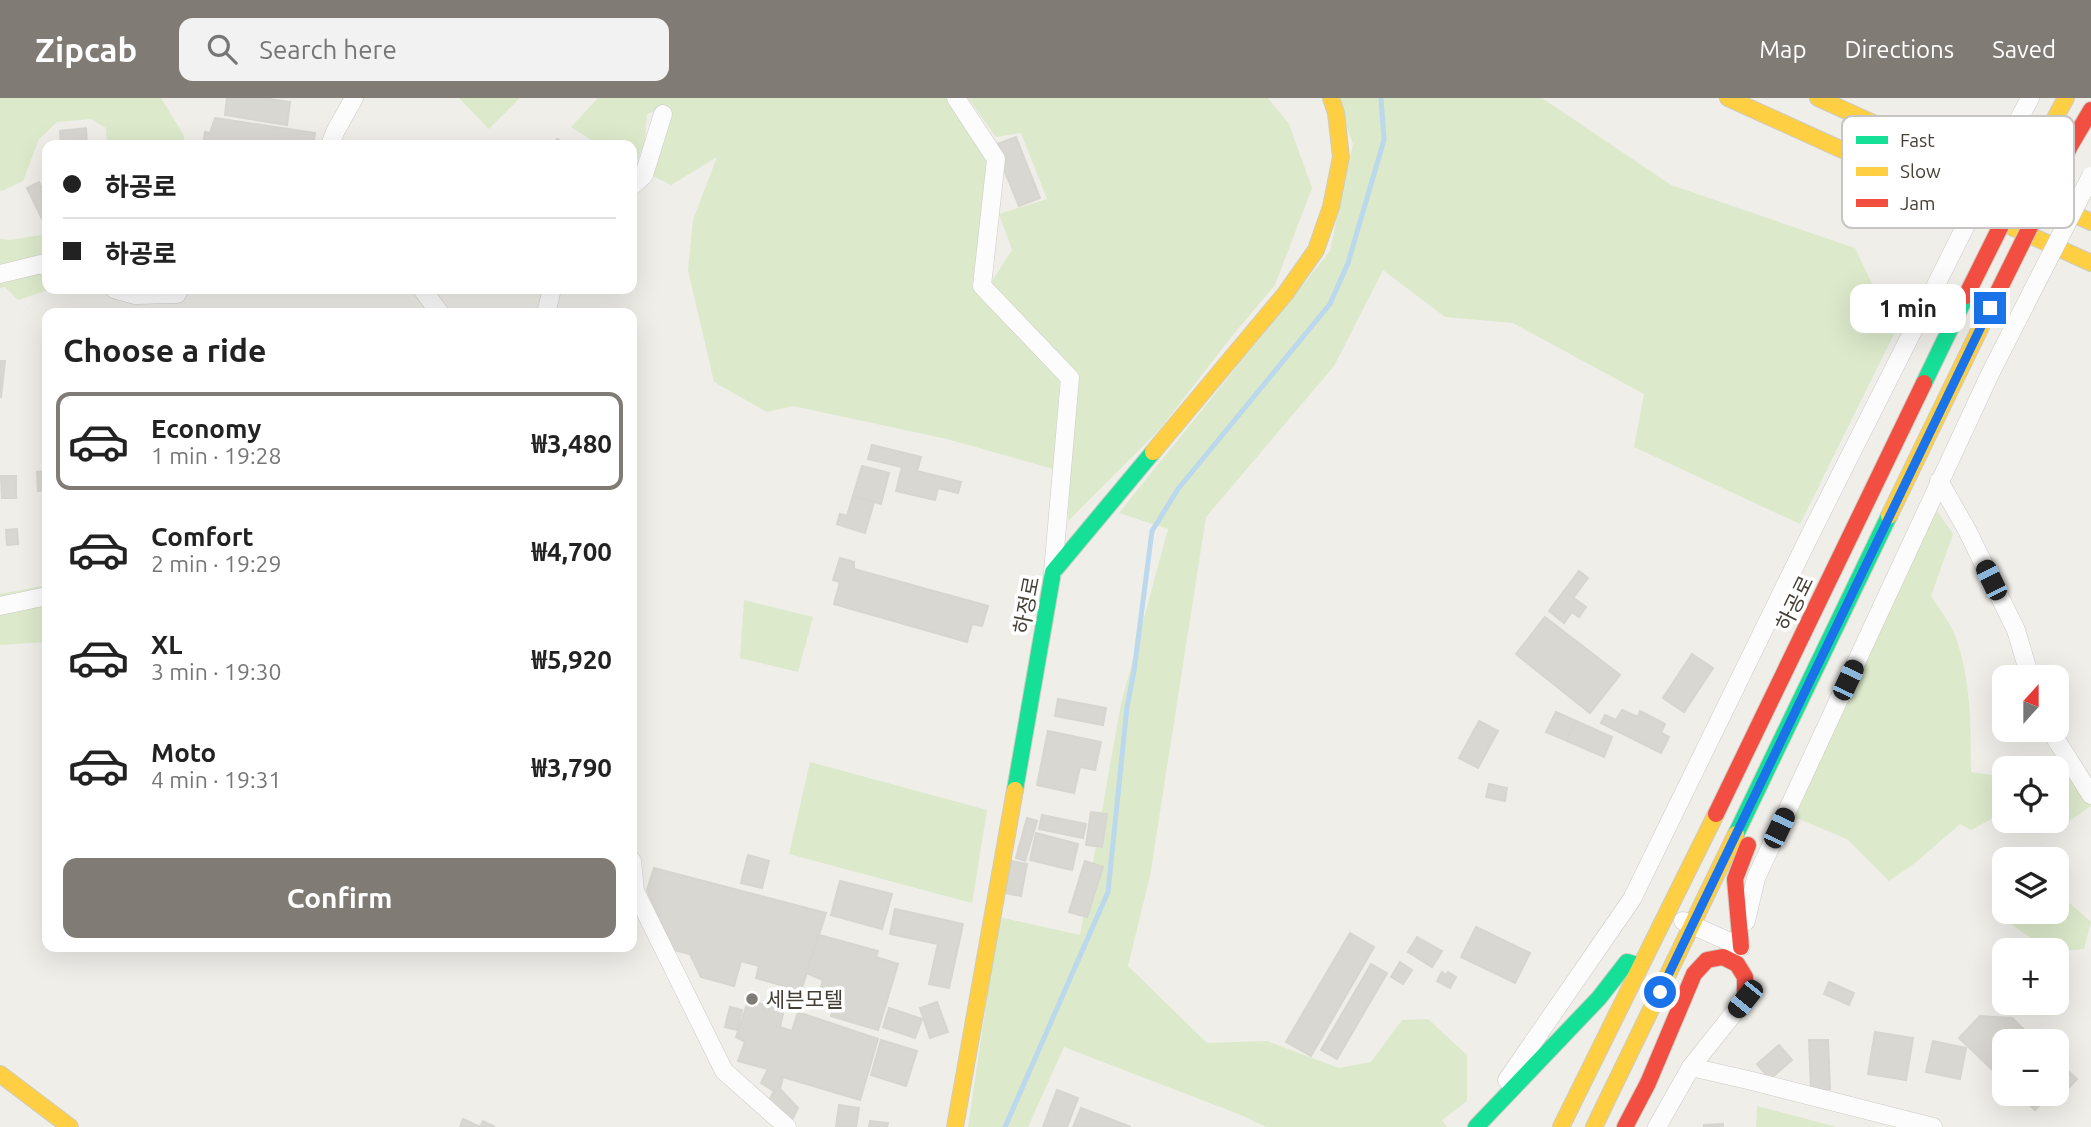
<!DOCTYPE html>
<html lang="en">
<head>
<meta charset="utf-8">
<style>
	:root { --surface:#fff; --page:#f2f2f2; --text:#222; --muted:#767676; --line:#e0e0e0; --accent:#807c75 }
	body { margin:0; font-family:Ubuntu,"Noto Sans KR",sans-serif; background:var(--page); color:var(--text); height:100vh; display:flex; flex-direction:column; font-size:26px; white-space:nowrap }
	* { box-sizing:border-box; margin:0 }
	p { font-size:23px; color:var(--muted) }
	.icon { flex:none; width:38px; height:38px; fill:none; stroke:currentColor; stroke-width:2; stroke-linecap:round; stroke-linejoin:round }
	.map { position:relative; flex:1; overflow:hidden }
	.sheet { position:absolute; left:42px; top:210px; width:595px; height:644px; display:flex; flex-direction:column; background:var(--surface); border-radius:14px; box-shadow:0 7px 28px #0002 }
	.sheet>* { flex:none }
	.banner { position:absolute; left:42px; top:42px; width:595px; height:154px; border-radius:14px; box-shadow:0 7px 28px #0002; display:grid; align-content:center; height:154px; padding:0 21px; background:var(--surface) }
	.needle { width:46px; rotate:21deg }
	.controls { position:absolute; left:1992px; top:567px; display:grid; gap:14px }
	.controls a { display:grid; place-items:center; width:77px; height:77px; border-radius:14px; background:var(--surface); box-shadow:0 7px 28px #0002; font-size:35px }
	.end { position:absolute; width:32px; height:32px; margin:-16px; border:9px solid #1a73e8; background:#fff; box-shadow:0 0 0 4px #fff }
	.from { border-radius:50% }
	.bubble { position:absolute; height:49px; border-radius:14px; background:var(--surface); box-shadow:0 7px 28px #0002; font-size:23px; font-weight:700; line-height:49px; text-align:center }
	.car { position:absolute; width:21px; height:42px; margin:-21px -10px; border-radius:9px; box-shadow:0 0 5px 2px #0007; background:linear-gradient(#222 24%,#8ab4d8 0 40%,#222 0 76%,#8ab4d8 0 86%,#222 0) }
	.banner b { display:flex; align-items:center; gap:24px; height:66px; font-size:26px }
	.banner b+b { border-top:2px solid var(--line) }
	.banner i { width:18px; height:18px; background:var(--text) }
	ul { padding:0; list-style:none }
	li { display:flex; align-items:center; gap:21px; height:98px; margin:0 14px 10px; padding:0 7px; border:4px solid transparent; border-radius:14px }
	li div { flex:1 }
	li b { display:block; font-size:26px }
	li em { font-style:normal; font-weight:700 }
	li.current { border-color:var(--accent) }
	li>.icon { width:63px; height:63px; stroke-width:1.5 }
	h2 { padding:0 21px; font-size:32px; line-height:84px }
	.button { display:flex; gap:14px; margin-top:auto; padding:14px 21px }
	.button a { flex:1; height:80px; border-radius:14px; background:var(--accent); color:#fff; font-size:28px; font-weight:700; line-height:80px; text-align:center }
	header { display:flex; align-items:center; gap:42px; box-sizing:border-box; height:98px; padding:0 35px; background:var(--accent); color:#fff }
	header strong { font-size:33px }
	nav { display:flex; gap:38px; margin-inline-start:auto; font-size:24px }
	.search { width:490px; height:63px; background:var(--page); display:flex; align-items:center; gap:18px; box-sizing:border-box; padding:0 24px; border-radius:14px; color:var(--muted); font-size:26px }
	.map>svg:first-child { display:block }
	.green { fill:#dce9ca }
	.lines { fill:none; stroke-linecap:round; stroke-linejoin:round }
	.stream { stroke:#bbd8ec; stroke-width:5 }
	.building { fill:#d9d7d1; stroke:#d7d5cf; stroke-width:2 }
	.street-casing { stroke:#cccac5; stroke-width:19 }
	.fast-casing { stroke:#cecbc0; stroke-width:18 }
	.slow-casing { stroke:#cecbc0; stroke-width:18 }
	.jam-casing { stroke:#cecbc0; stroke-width:18 }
	.street { stroke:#fdfcfc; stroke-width:18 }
	.fast { stroke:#16e098; stroke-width:16 }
	.slow { stroke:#ffcf43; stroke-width:16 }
	.jam { stroke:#f24e42; stroke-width:16 }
	.street-bridge-casing { stroke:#cccac5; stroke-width:19; stroke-linecap:butt }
	.jam-bridge-casing { stroke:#d1cab8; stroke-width:18; stroke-linecap:butt }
	.street-bridge { stroke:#fdfcfc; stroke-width:18 }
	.jam-bridge { stroke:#f24e42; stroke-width:16 }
	.route { stroke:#1a73e8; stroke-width:9 }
	.poi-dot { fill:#807c75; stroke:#fff; stroke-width:2.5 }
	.labels { text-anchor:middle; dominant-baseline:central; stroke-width:7; stroke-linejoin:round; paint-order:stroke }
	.street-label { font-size:21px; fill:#453f36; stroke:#fff }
	.poi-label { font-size:21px; fill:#453f36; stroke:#fff; text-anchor:start }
	.key { fill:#fff; stroke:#c7c5c3; stroke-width:2 }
	.key-label { font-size:19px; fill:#453f36 }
</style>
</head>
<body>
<header>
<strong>Zipcab</strong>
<div class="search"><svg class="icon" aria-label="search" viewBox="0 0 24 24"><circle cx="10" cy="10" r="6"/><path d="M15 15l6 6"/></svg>Search here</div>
<nav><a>Map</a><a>Directions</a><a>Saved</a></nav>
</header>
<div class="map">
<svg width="2091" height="1029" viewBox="0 0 2091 1029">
	<rect width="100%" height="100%" fill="#efeee9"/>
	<g class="green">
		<polygon points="0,0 161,0 183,36 186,47 107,47 106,30 91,21 57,24 39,41 23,83 2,93 0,92"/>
		<polygon points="459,0 520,0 489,31"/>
		<polygon points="598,0 948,0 989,62 972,188 1060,281 1053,371 947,341 793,308 767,314 714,284 688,172 693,122 717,59 671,87 651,77 665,39 669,8 647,16 645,43 634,71 632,69 632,47 599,47 571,29"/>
		<polygon points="968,0 1268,0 1289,26 1312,90 1275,187 1232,238 1160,331 1068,423 1073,276 991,185 1012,152 999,116 1047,101 1021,35 996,39"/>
		<polygon points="1336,0 1542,0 1671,87 1855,150 1895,234 1800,426 1634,349 1644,296 1513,225 1445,219 1383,172 1334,268 1206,419 1150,778 1128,868 1207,945 1267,943 1339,970 1371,964 1402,922 1428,921 1467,957 1467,1003 1442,1022 1447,1029 1266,1029 1241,1017 1064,949 1028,1029 968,1029 999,819 1080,837 1121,606 1168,431 1119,415 1330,153 1353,46"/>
		<polygon points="47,136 47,191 51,191 18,202 5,189 0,190 0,141 10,142"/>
		<path d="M1937,413L1953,436L1931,498C1939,511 1951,525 1956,540C1971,583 1971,629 1971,674L2004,679V714L1971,732L1960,726L1915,765L1889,783L1847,741L1794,719L1889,506Z"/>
		<polygon points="47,487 47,544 0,547 0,496"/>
		<polygon points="744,502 813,519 798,574 740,560"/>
		<polygon points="810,664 987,712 972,805 789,756"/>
		<polygon points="2062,666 2091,708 2055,733 2044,723 2056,723 2056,670 2054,670"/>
		<polygon points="2056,793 2091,824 2084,851 2056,854 2056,852 2048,852 2005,822 2012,814 2056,814"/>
		<polygon points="1757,1008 1837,1029 1756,1029"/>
	</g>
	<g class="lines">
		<polyline class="stream" points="1005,1029 1108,794 1127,609 1134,573 1152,433 1178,391 1330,206 1348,165 1384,42 1381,0"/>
	</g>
	<g class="building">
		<polygon points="227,0 263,0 290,4 287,27 225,17"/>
		<polygon points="215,20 315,35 313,47 203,47 205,34 210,35"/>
		<polygon points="86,30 87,47 61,47 60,33"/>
		<polygon points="1016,39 1040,100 1019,108 994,47"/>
		<polygon points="557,41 568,47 553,47"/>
		<polygon points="39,84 47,102 47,121 43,123 27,90"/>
		<polygon points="0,263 5,263 1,299 0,299"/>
		<polygon points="872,347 921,359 917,373 961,384 958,395 938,390 935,402 896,393 902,369 868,361"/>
		<polygon points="862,368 889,375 881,406 853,398"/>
		<polygon points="47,373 47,392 38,393 37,374"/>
		<polygon points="1,378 16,378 16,400 2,400"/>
		<polygon points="853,398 874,404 865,435 837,426 840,416 847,418"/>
		<polygon points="17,431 18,446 7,447 6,432"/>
		<polygon points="840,460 854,464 854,471 988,508 982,528 972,526 967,544 834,506 840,484 833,482"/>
		<polygon points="1579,473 1588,480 1573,500 1564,493"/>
		<polygon points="1564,493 1586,509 1579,519 1572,514 1564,525 1549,513"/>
		<polygon points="1545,519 1620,577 1590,615 1516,556"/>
		<polygon points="1692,556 1713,570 1684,614 1663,600"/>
		<polygon points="1058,601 1106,610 1103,627 1055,618"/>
		<polygon points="1622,612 1638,619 1640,613 1665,626 1661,635 1669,639 1661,655 1601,625 1605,617 1616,622"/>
		<polygon points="1556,614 1576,623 1567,643 1546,634"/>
		<polygon points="1479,623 1498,633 1478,670 1459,660"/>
		<polygon points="1576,623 1612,639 1604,659 1567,643"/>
		<polygon points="1048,633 1101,644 1095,672 1080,669 1074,695 1037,687"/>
		<polygon points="1489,686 1507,690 1505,703 1486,699"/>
		<polygon points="1091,714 1107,716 1102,749 1086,747"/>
		<polygon points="1042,717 1086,726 1083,740 1039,731"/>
		<polygon points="1027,720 1037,723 1025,763 1016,760"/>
		<polygon points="1036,735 1078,746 1072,772 1030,762"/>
		<polygon points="748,757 769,763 762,790 741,785"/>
		<polygon points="1011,763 1027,766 1021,798 1005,795"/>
		<polygon points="1085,763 1103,769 1087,819 1069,814"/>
		<polygon points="654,770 826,815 801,893 756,880 759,868 741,863 734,888 701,879 690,856 673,852 647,792"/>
		<polygon points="840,783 892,796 882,831 831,817"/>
		<polygon points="895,811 963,826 949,890 929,886 938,846 890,836"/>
		<polygon points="1476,829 1530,855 1515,885 1461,859"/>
		<polygon points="1350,835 1374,849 1311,958 1286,944"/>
		<polygon points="819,837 878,853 876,859 898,866 878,932 831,918 835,902 819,897 823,882 806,875"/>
		<polygon points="1417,839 1442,853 1432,869 1408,854"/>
		<polygon points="1400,864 1412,872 1403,886 1391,879"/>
		<polygon points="1371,866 1387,875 1337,961 1321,952"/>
		<polygon points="1442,874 1446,877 1448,874 1456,879 1450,890 1437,883"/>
		<polygon points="1829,884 1854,895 1849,907 1824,896"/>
		<polygon points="748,903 784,911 780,929 792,933 798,914 878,941 860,1002 783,979 780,991 798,1010 791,1024 768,1005 774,993 761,985 768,971 738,963 745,944 736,939"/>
		<polygon points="937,904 948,934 930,940 920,910"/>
		<polygon points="730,909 742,912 737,932 725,929"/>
		<polygon points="889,910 922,921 915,940 883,929"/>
		<polygon points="1980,918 2012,920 2036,943 2004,943 2004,983 1959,940"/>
		<polygon points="1875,934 1913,940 1906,982 1868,976"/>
		<polygon points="881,942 917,953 906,988 871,977"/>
		<polygon points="1809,942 1828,942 1830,991 1811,991"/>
		<polygon points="1933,943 1966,950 1960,981 1926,974"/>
		<polygon points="1779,947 1792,962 1770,981 1757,966"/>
		<polygon points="2056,962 2077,981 2060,999 2056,996"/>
		<polygon points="1057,992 1078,1000 1067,1029 1043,1029"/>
		<polygon points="2017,996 2050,996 2035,1012"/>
		<polygon points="839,1007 859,1010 856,1029 836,1029"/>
		<polygon points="1081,1010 1131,1029 1073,1029"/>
		<polygon points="463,1021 480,1029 483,1023 495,1029 460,1029"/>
		<polygon points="870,1023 888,1025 887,1029 869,1029"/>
		<polygon points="1723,1026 1723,1029 1704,1029 1704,1027"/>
	</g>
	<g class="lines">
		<defs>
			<g id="street">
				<polyline points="956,0 996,61 982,188 1070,280 1053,474"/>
				<polyline points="2018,23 2030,0"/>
				<polyline points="330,47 335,34 354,0"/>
				<polyline points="632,88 644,77 663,16"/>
				<polyline points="0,176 41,166 47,169"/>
				<polyline points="114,191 135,197 177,196 179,191"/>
				<polyline points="422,191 440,215"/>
				<polyline points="546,215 552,191"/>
				<polyline points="1939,383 1967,432 2016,532 2030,579"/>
				<polyline points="0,508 47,498"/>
				<polyline points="2050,632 2091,697"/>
				<polyline points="632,763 635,793 724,973 787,1029"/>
				<polyline points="1683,823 1741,849"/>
				<polyline points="1746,823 1756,780 1990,276 2018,221"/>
				<polyline points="1691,969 1748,982 1933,1029"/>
				<polyline points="1507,982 1632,801 1809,439 1938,183"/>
				<polyline points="1657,1029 1691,969 1745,901 1748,893"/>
			</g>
			<g id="fast">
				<polyline points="1924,285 1966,198"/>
				<polyline points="1015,692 1053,474 1153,354"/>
				<polyline points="1736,736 1889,418"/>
				<polyline points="1476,1029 1599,900 1627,864 1640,868"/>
			</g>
			<g id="slow">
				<polyline points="1728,0 2091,165"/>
				<polyline points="1818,0 2091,124"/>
				<polyline points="2046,37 2066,0"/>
				<polyline points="1153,354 1285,196 1316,152 1331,109 1341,59 1336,15 1331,0"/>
				<polyline points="1889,418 1990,210"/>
				<polyline points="0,976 70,1029"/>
				<polyline points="955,1029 1015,692"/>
				<polyline points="1561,1029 1716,716"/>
				<polyline points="1594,1029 1736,736"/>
			</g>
			<g id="jam">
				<polyline points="2070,48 2091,12"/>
				<polyline points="1716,716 1924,285"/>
				<polyline points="1741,849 1735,781 1748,747"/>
				<polyline points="1625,1029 1648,985 1694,876 1707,862 1723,859 1737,866 1745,879 1745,901"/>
			</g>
		</defs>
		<use href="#street" class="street-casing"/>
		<use href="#fast" class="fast-casing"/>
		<use href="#slow" class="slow-casing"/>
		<use href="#jam" class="jam-casing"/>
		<use href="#street" class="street"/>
		<use href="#fast" class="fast"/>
		<use href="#slow" class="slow"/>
		<use href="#jam" class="jam"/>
		<defs>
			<g id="street-bridge">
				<polyline points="1938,183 2018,23"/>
				<polyline points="2018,221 2091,78"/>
			</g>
			<g id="jam-bridge">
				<polyline points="1966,198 2046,37"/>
				<polyline points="1990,210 2070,48"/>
			</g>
		</defs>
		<use href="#street-bridge" class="street-bridge-casing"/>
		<use href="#jam-bridge" class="jam-bridge-casing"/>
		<use href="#street-bridge" class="street-bridge"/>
		<use href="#jam-bridge" class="jam-bridge"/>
	</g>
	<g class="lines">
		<polyline class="route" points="1660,894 1990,210"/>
	</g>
	<circle class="poi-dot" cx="752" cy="901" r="7"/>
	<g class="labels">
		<g class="street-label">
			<text transform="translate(1794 505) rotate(-64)">하공로</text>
			<text transform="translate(1026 507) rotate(-79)">하정로</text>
		</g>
		<g class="poi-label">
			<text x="766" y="901">세븐모텔</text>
		</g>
	</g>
	<rect x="1842" y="18" width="232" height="112" rx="10" class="key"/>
	<rect x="1856" y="38" width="32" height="8" fill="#16e098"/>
	<rect x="1856" y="69" width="32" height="9" fill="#ffcf43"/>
	<rect x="1856" y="101" width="32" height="8" fill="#f24e42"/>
	<g class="key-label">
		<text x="1900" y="49">Fast</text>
		<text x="1900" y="80">Slow</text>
		<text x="1900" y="112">Jam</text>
	</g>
</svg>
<div class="controls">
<a><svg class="needle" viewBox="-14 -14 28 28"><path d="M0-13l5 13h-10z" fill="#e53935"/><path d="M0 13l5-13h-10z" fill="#767676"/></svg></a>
<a><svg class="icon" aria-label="locate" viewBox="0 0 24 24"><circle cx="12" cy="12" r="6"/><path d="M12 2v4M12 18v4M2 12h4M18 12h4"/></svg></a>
<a><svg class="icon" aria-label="layers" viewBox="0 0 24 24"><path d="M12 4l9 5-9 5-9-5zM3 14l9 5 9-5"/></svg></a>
<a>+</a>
<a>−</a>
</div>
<i class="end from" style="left:1660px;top:894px"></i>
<i class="end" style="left:1990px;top:210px"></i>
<div class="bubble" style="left:1850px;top:186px;width:116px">1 min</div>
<i class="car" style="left:1991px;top:482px;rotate:334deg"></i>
<i class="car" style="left:1848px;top:582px;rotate:25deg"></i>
<i class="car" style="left:1779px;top:730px;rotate:25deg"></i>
<i class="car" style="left:1745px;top:901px;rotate:219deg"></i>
<div class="banner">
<b><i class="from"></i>하공로</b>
<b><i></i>하공로</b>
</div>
<section class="sheet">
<h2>Choose a ride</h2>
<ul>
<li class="current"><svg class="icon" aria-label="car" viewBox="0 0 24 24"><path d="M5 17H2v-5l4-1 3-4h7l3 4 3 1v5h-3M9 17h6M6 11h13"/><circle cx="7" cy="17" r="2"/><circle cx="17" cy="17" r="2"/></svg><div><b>Economy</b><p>1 min · 19:28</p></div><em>₩3,480</em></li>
<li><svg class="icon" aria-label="car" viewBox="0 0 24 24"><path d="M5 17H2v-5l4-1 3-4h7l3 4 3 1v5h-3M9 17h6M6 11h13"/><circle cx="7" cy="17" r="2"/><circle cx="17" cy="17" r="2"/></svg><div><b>Comfort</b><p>2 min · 19:29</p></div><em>₩4,700</em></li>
<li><svg class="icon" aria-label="car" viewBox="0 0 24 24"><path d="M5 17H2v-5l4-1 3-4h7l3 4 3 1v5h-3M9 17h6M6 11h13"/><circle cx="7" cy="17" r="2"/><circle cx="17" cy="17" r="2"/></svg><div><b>XL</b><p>3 min · 19:30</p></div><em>₩5,920</em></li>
<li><svg class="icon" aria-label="car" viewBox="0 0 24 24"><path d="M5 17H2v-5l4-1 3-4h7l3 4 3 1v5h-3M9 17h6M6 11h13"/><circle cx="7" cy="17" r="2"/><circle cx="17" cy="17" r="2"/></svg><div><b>Moto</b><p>4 min · 19:31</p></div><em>₩3,790</em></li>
</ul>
<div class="button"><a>Confirm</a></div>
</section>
</div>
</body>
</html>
